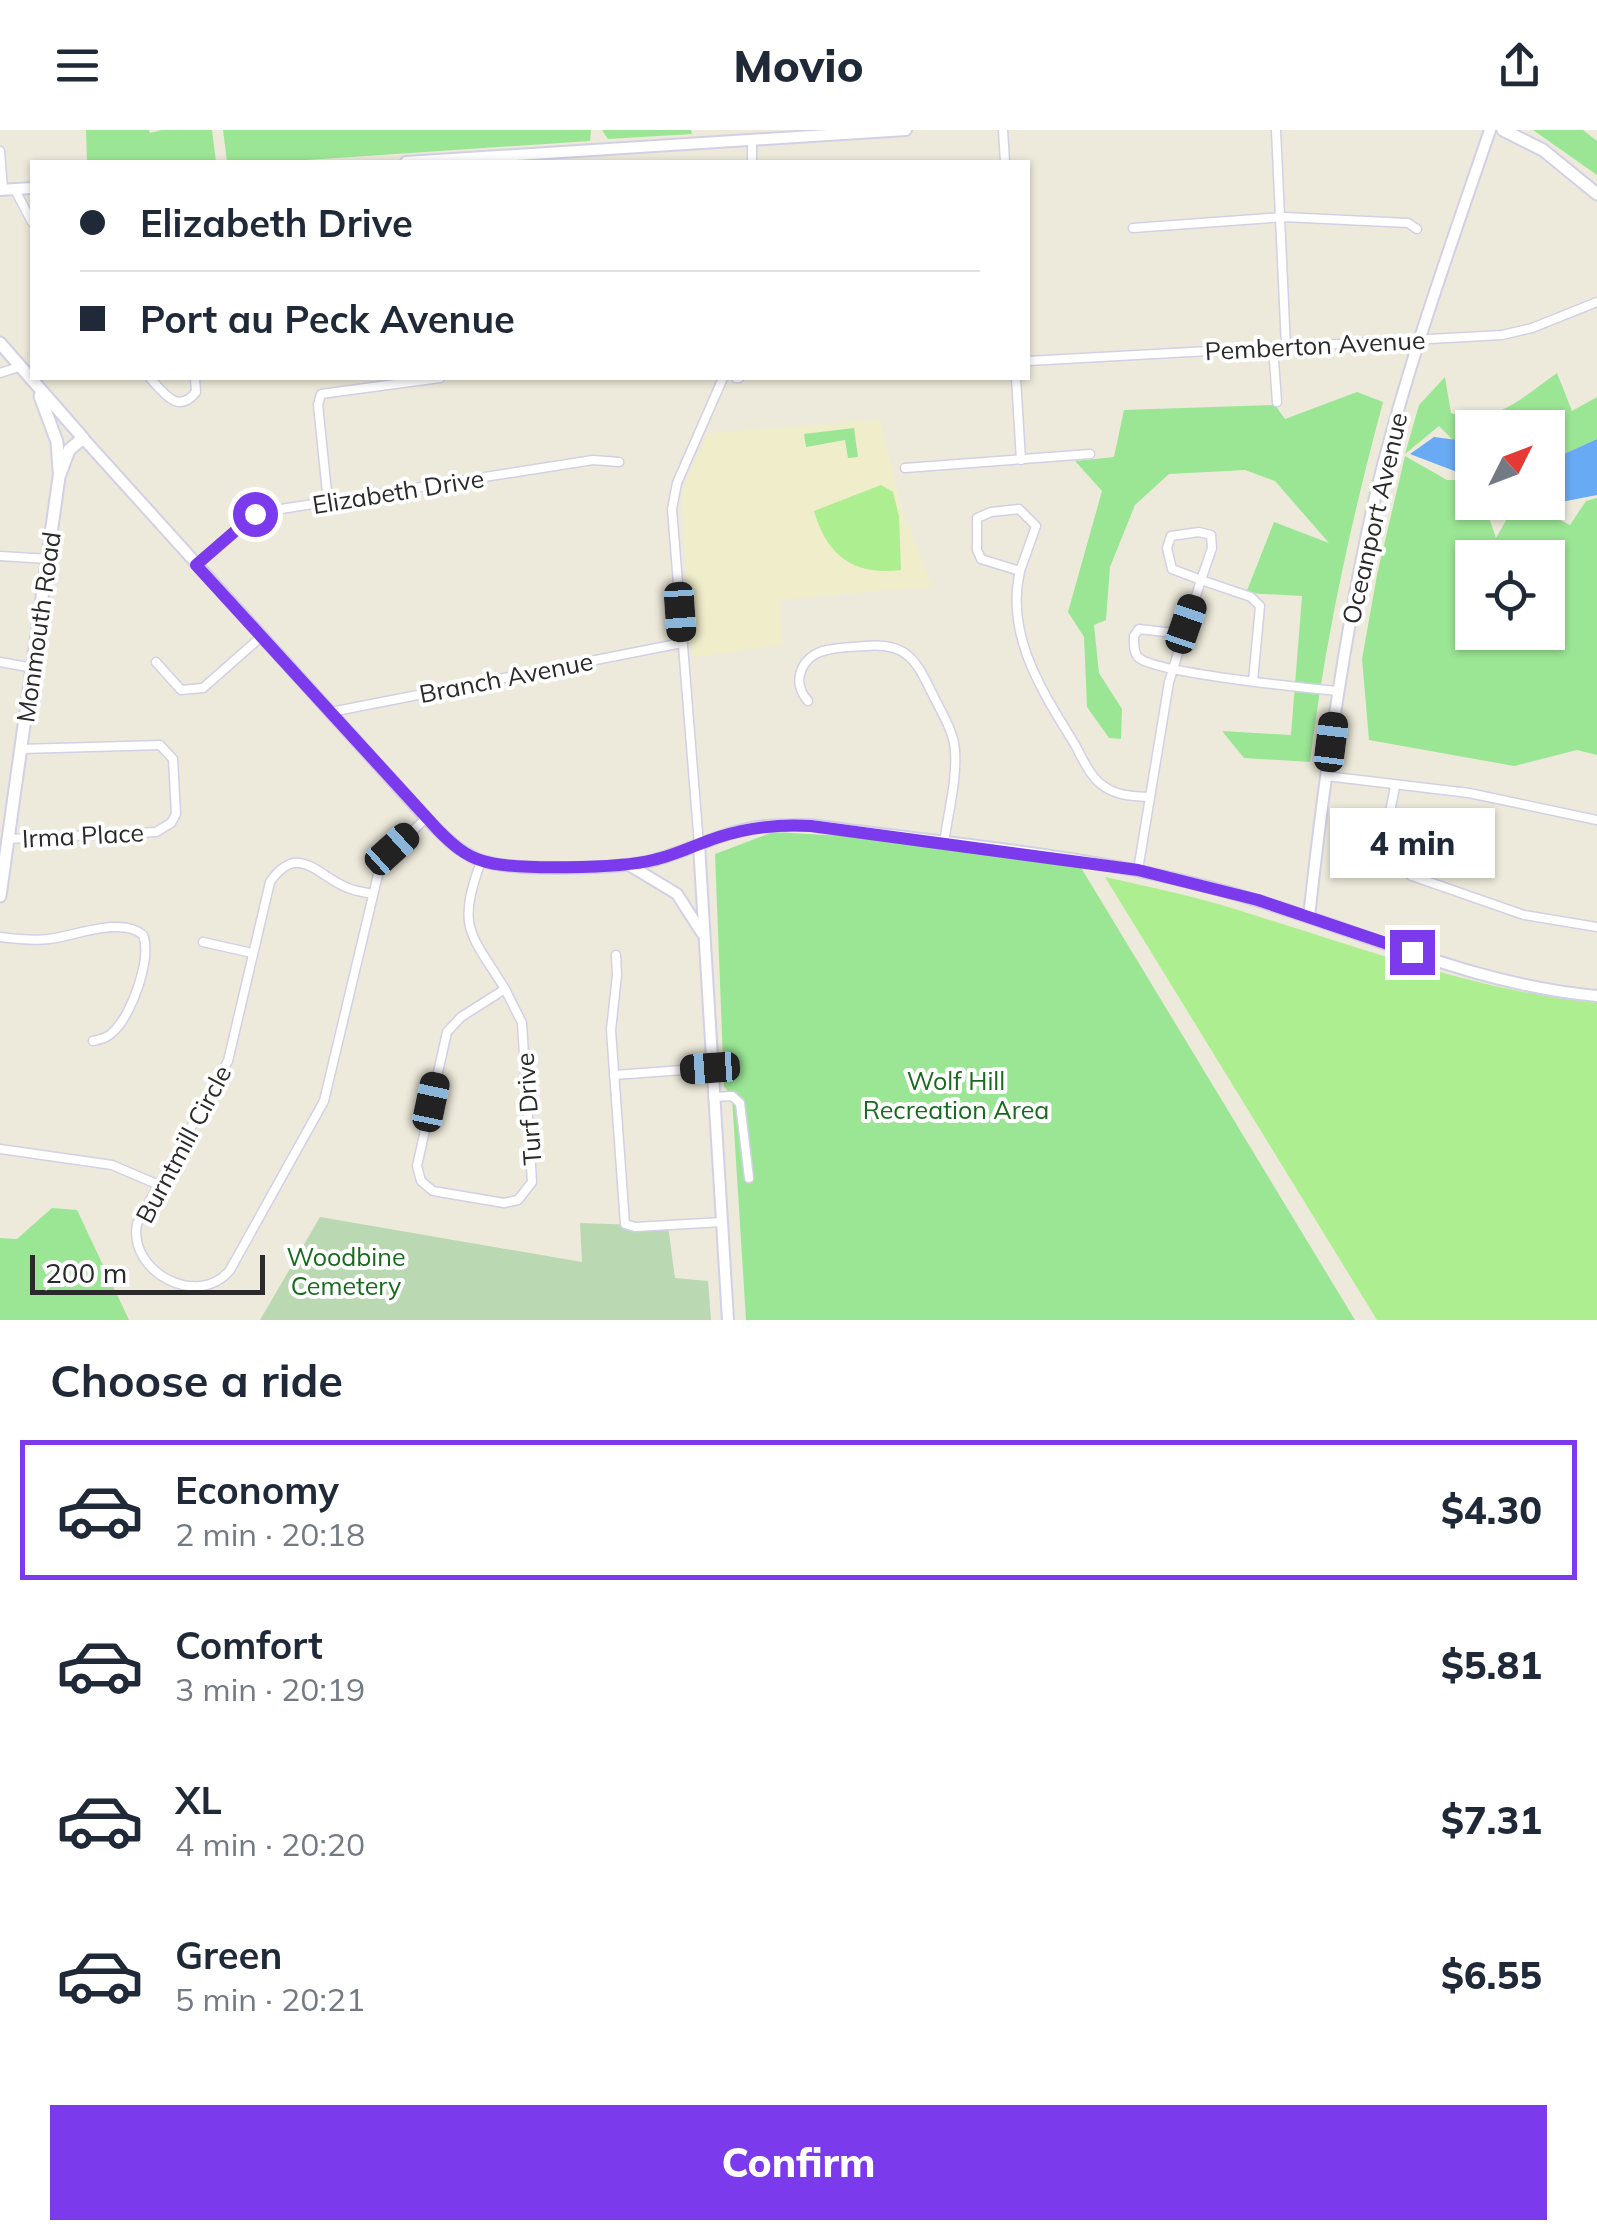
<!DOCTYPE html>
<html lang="en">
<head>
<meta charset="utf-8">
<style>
	:root { --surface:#fff; --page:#f6f6f7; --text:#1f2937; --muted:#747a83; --line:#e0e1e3; --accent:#7c3aed }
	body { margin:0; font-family:Mulish,sans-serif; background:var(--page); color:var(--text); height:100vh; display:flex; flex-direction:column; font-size:38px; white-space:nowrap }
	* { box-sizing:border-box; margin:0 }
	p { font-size:32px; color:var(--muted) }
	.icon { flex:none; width:55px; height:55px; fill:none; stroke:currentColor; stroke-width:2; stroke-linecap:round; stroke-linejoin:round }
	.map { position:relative; height:1190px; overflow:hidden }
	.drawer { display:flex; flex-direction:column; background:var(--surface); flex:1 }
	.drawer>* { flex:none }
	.banner { position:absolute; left:30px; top:30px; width:1000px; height:220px; border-radius:0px; box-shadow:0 2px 8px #0004; display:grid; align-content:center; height:220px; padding:0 50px; background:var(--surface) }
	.needle { width:65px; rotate:48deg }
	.controls { position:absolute; left:1455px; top:280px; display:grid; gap:20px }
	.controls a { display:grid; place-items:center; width:110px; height:110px; border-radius:0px; background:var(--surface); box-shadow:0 2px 8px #0004; font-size:50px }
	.scale { position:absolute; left:30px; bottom:25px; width:235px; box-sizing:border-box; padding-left:10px; border:5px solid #2a2a2a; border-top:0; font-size:28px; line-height:35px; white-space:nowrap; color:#2a2a2a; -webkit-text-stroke:8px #fff; paint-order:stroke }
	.end { position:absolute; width:45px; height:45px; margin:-22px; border:12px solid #7c3aed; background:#fff; box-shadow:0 0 0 5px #fff }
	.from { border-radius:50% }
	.bubble { position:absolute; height:70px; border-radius:0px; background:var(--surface); box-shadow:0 2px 8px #0004; font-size:32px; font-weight:800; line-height:70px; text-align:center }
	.car { position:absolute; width:30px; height:60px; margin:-30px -15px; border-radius:12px; box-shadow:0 0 8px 2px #0007; background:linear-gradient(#222 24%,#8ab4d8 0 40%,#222 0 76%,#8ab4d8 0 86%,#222 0) }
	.banner b { display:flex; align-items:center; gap:35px; height:95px; font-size:38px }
	.banner b+b { border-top:2px solid var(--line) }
	.banner i { width:25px; height:25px; background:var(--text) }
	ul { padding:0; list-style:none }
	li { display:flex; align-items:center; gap:30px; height:140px; margin:0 20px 15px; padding:0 30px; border:5px solid transparent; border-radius:0px }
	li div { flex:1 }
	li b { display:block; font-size:38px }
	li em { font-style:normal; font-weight:800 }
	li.active { border-color:var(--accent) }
	li>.icon { width:90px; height:90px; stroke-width:1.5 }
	h2 { padding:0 50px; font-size:45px; line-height:120px }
	.action { display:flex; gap:20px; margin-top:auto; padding:20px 50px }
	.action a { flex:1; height:115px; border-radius:0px; background:var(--accent); color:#fff; font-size:40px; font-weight:800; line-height:115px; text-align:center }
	header { display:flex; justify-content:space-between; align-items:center; height:130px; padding:0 50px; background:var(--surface); font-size:45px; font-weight:800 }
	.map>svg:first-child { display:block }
	.education { fill:#efedca }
	.green { fill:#9be695; fill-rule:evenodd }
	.cemetery { fill:#bad8b1 }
	.pitch { fill:#adee90 }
	.water { fill:#69aaf4 }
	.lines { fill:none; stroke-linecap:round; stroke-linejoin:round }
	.minor-casing { stroke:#d2d0e4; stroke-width:11 }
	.tertiary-casing { stroke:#d2d0e4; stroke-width:14 }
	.secondary-casing { stroke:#d2d0e4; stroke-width:15 }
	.minor { stroke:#fff; stroke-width:8 }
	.tertiary { stroke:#fff; stroke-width:10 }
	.secondary { stroke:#fff; stroke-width:11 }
	.route { stroke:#7c3aed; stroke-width:12 }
	.labels { text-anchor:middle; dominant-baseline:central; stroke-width:8; stroke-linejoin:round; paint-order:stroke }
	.street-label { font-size:25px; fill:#2a2a2a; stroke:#fff }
	.park-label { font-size:25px; fill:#176b1c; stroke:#fff }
</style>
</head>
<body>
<header><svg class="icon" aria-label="menu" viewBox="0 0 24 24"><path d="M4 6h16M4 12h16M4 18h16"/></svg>Movio<svg class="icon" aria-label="share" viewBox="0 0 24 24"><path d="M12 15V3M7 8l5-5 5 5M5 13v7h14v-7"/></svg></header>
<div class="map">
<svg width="1597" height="1190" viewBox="0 0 1597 1190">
	<rect width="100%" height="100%" fill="#edeadb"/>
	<polygon class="education" points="880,290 902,379 932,456 779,470 782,515 692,527 682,373 685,353 708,303"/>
	<g class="green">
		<polygon points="86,0 149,0 150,3 162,0 212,0 216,32 87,32"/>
		<polygon points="223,0 591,0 590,11 277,32 227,32"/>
		<polygon points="602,0 691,0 692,4 608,9"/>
		<polygon points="1533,0 1583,0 1597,11 1597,45"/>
		<path d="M1557,243L1572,281L1597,267V309L1564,324L1548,322V298H1472V312L1453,310L1439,296L1405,324L1419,275L1445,247L1451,283C1493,298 1524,266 1557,243Z"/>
		<path d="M1357,262L1383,272C1351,391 1325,510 1310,632L1244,628L1222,601L1291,605L1302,466L1246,463L1274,392L1329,413L1275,351L1245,340L1169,344L1135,375L1110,437L1106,490L1094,495L1099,543L1122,579L1121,609L1109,608L1087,577L1084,507L1068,482L1102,361L1075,331L1114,327L1124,280L1275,275L1285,289Z"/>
		<polygon points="854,298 858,327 848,328 845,310 806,317 804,304"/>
		<path d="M1405,326L1447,350H1472V372L1484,373L1496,408L1516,373H1526L1570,395L1586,371L1597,368V625L1577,620L1514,636L1369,610L1362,529L1377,445ZM1472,428H1548V502H1472Z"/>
		<polygon points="773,702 897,709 1080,736 1355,1190 746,1190 732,967 724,956 715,724"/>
		<polygon points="52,1078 77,1080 129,1190 0,1190 0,1108 17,1109"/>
	</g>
	<polygon class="cemetery" points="320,1087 582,1132 580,1093 668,1096 675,1148 708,1151 711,1190 260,1190"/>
	<g class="pitch">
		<path d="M881,355L893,362L899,386L901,440C854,446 827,426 814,381Z"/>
		<path d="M1105,747C1145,756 1185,764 1225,776C1347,813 1469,860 1597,873V1190H1377Z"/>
	</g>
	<g class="water">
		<polygon points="1434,307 1472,312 1472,341 1457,342 1410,324"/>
		<polygon points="1597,309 1597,365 1561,372 1548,367 1548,322 1564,324"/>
	</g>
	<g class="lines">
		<defs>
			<g id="minor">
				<polyline points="1003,0 1005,32"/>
				<polyline points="1276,0 1286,217"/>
				<polyline points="0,21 3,60"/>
				<polyline points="752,32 752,10"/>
				<polyline points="15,60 32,92"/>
				<polyline points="1133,98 1284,87 1408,93 1417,99"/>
				<polyline points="1273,217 1277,272"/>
				<polyline points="1028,231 1502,205 1532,198 1597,172"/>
				<polyline points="0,243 19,237"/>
				<path d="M150,248C164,263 178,285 196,262L195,248"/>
				<polyline points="736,248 739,248"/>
				<polyline points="1016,248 1021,330"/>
				<polyline points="905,338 1090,324"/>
				<polyline points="328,372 318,275 321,264 440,248"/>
				<polygon points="1019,379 1036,396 1020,441 981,429 977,420 977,388 991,382"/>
				<polygon points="1199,402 1211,405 1212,418 1201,450 1172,439 1167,418 1171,406"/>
				<polyline points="0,426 48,429"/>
				<polyline points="197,435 250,387 262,382 593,330 619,332"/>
				<path d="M1020,441C1005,505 1042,561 1074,613C1082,627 1090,648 1105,657C1118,666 1134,666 1149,667"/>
				<path d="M1182,504L1139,499L1134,506C1134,513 1133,523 1139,528C1157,543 1305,558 1337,561"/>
				<polyline points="0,532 33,538"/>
				<polyline points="156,532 181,560 203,558 261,507"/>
				<path d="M808,571C790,551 802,525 827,520C840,517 853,517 866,516C912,512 918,536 936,571C944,587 954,603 955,621C957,651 948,683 944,713"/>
				<polyline points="331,582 682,513"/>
				<polyline points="1326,646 1469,663 1597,690"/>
				<path d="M1395,656C1389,693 1375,723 1412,746L1524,785L1597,797"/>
				<polyline points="8,709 156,702 171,693 176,684 173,629 160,615 21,619"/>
				<polyline points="699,715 672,379 677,353 723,248"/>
				<path d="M481,731C457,799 469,801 505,859"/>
				<polyline points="1138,740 1169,552 1201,450 1251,467 1260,476 1253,551"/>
				<path d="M372,764C364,762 355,761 348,758C318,747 299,711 270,752L228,931L137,1094C128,1142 198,1179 230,1140L324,971L381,732L426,688"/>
				<path d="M0,807C16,809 32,811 49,809C75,806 122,786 143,805C152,828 132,884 114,901C108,908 101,909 93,911"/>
				<polyline points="203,812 252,823"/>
				<polyline points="616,825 617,845 611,900 625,1094 635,1097 722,1092"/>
				<polygon points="505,859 522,893 532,1052 518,1070 504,1073 433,1061 421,1051 417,1036 447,902 461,887"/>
				<polyline points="614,945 711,938"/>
				<polyline points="713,967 732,966 740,973 749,1048"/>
				<polyline points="0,1019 112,1035 159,1055"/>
			</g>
			<g id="tertiary">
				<polyline points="406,32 906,0"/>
				<polyline points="0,60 32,58"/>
				<path d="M83,308L426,688C442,704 458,722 480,730C512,742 621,739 655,730C685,722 712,707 742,700C765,694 788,695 811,695C949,714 1089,724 1224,761C1348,794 1468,855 1597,866"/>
				<polyline points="699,715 728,1190"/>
				<polyline points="629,735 677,764 702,803"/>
				<path d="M1309,787C1324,649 1343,511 1373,376C1403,247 1448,124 1490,0"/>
			</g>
			<g id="secondary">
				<polyline points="1503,0 1543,20 1597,64"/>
				<polyline points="0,213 83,308 69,320 59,347 0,766"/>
				<polyline points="40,266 57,312 59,340"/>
			</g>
		</defs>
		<use href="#minor" class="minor-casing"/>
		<use href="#tertiary" class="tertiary-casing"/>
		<use href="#secondary" class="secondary-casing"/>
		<use href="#minor" class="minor"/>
		<use href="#tertiary" class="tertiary"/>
		<use href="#secondary" class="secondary"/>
	</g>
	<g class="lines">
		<path class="route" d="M255,384L196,435L439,701C452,714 465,726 483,731C513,741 622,738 653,730C676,725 697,714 719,707C750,697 779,694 811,696L1138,740L1258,770L1412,822"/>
	</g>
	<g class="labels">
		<g class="street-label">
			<text transform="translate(1315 215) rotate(-3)">Pemberton Avenue</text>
			<text transform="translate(398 361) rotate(-9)">Elizabeth Drive</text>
			<text transform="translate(1374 388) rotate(-77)">Oceanport Avenue</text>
			<text transform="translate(38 497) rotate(-82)">Monmouth Road</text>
			<text transform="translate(506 547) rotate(-11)">Branch Avenue</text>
			<text transform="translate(83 705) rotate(-3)">Irma Place</text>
			<text transform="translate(528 979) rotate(-94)">Turf Drive</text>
			<text transform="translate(183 1014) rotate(-62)">Burntmill Circle</text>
		</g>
		<g class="park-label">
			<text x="956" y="950">Wolf Hill<tspan x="956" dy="29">Recreation Area</tspan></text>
			<text x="346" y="1126">Woodbine<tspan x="346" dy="29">Cemetery</tspan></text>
		</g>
	</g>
</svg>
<div class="controls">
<a><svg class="needle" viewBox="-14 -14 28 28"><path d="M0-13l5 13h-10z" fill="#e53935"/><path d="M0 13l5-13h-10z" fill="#747a83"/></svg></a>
<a><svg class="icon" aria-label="locate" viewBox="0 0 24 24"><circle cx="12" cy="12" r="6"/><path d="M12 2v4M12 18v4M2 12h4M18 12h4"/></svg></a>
</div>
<div class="scale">200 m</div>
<i class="end from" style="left:255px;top:384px"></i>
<i class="end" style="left:1412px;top:822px"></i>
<div class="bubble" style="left:1330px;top:678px;width:165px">4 min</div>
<i class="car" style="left:680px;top:482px;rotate:176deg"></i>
<i class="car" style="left:1186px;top:494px;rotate:19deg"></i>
<i class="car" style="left:1331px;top:612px;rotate:7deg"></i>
<i class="car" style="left:392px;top:719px;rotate:48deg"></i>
<i class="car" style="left:710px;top:938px;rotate:266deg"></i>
<i class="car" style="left:431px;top:972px;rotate:12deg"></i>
<div class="banner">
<b><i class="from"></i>Elizabeth Drive</b>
<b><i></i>Port au Peck Avenue</b>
</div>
</div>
<section class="drawer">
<h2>Choose a ride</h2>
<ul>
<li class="active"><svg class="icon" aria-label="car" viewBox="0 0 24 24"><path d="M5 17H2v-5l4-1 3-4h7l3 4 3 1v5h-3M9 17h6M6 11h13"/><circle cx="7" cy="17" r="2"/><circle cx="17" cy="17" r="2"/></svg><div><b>Economy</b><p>2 min · 20:18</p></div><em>$4.30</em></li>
<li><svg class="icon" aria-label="car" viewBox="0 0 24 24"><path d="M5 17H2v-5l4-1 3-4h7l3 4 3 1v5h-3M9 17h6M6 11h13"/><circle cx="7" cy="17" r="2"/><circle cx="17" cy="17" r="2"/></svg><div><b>Comfort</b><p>3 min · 20:19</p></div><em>$5.81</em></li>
<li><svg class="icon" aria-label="car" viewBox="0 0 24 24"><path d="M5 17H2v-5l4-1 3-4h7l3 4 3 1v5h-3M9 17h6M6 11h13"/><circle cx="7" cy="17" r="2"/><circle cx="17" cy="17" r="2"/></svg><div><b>XL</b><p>4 min · 20:20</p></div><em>$7.31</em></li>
<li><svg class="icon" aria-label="car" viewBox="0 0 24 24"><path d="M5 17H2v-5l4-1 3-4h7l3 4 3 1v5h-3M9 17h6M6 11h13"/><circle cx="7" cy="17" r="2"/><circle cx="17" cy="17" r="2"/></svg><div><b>Green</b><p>5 min · 20:21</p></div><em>$6.55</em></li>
</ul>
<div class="action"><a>Confirm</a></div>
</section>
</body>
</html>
